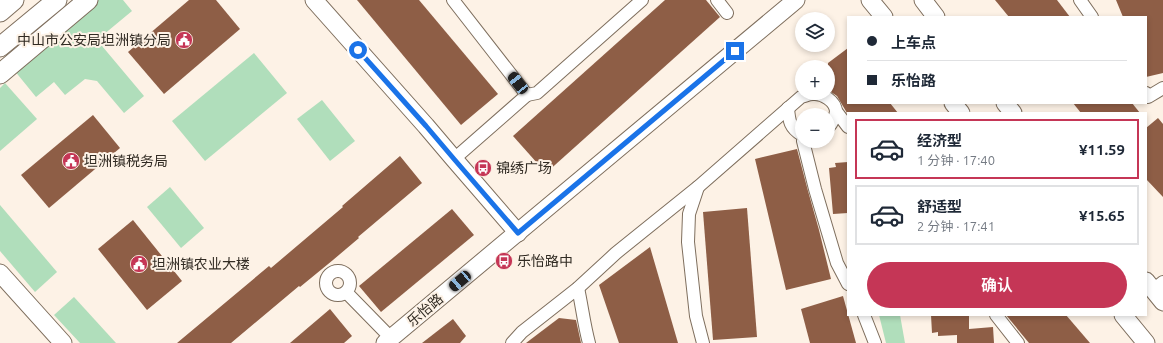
<!DOCTYPE html>
<html lang="zh">
<head>
<meta charset="utf-8">
<style>
	:root { --surface:#fff; --page:#f6f6f7; --text:#1f2937; --muted:#747a83; --line:#e0e1e3; --accent:#c53656 }
	body { margin:0; font-family:Ubuntu,"Noto Sans SC",sans-serif; background:var(--page); color:var(--text); height:100vh; display:flex; flex-direction:column; font-size:15px; white-space:nowrap }
	* { box-sizing:border-box; margin:0 }
	p { font-size:13px; color:var(--muted) }
	.icon { flex:none; width:22px; height:22px; fill:none; stroke:currentColor; stroke-width:2; stroke-linecap:round; stroke-linejoin:round }
	.map { position:relative; flex:1; overflow:hidden }
	.side { position:absolute; left:847px; top:112px; width:300px; height:204px; display:flex; flex-direction:column; background:var(--surface); border-radius:0px; box-shadow:0 2px 6px #0003 }
	.side>* { flex:none }
	.hud { position:absolute; left:847px; top:16px; width:300px; height:88px; border-radius:0px; box-shadow:0 2px 6px #0003; display:grid; align-content:center; height:88px; padding:0 20px; background:var(--surface) }
	.fabs { position:absolute; left:795px; top:12px; display:grid; gap:8px }
	.fabs a { display:grid; place-items:center; width:40px; height:40px; border-radius:50%; background:var(--surface); box-shadow:0 2px 6px #0003; font-size:20px }
	.end { position:absolute; width:18px; height:18px; margin:-9px; border:5px solid #1a73e8; background:#fff; box-shadow:0 0 0 2px #fff }
	.from { border-radius:50% }
	.car { position:absolute; width:12px; height:24px; margin:-12px -6px; border-radius:5px; box-shadow:0 0 3px 1px #0007; background:linear-gradient(#222 24%,#8ab4d8 0 40%,#222 0 76%,#8ab4d8 0 86%,#222 0) }
	.hud b { display:flex; align-items:center; gap:14px; height:38px; font-size:15px }
	.hud b+b { border-top:1px solid var(--line) }
	.hud i { width:10px; height:10px; background:var(--text) }
	ul { padding:7px 0 0; list-style:none }
	li { display:flex; align-items:center; gap:12px; height:60px; margin:0 8px 6px; padding:0 12px; border:2px solid var(--line); border-radius:0px }
	li div { flex:1 }
	li b { display:block; font-size:15px }
	li em { font-style:normal; font-weight:600 }
	li.selected { border-color:var(--accent) }
	li>.icon { width:36px; height:36px; stroke-width:1.5 }
	.cta { display:flex; gap:8px; margin-top:auto; padding:8px 20px }
	.cta a { flex:1; height:46px; border-radius:24px; background:var(--accent); color:#fff; font-size:16px; font-weight:600; line-height:46px; text-align:center }
	.map>svg:first-child { display:block }
	.green { fill:#b0debb }
	.building { fill:#8e5e46 }
	.lines { fill:none; stroke-linecap:round; stroke-linejoin:round }
	.street-casing { stroke:#7e6e5d; stroke-width:14 }
	.secondary-casing { stroke:#7e6e5d; stroke-width:19 }
	.primary-casing { stroke:#7e6e5d; stroke-width:21 }
	.street { stroke:#fff; stroke-width:12 }
	.secondary { stroke:#fff; stroke-width:17 }
	.primary { stroke:#fff; stroke-width:19 }
	.route { stroke:#1a73e8; stroke-width:5 }
	.labels { text-anchor:middle; dominant-baseline:central; stroke-width:4; stroke-linejoin:round; paint-order:stroke }
	.poi-label { font-size:14px; fill:#312b23; stroke:#fdf2e6; text-anchor:start }
	.street-label { font-size:14px; fill:#312b23; stroke:#fdf2e6 }
</style>
</head>
<body>
<div class="map">
<svg width="1163" height="343" viewBox="0 0 1163 343">
	<rect width="100%" height="100%" fill="#fdf2e6"/>
	<g class="green">
		<polygon points="98,0 123,0 132,11 97,40 144,96 124,113 97,81 85,79 65,95 54,82 36,97 14,70"/>
		<polygon points="254,53 287,93 205,161 172,121"/>
		<polygon points="5,83 37,119 0,151 0,88"/>
		<polygon points="322,100 355,141 330,161 297,119"/>
		<polygon points="170,187 204,228 181,248 147,207"/>
		<polygon points="0,205 57,272 35,292 0,251"/>
		<polygon points="74,297 116,343 80,343 54,315"/>
		<polygon points="879,315 900,315 905,343 886,343"/>
	</g>
	<g class="building">
		<polygon points="189,0 216,0 240,29 164,94 128,52"/>
		<polygon points="357,0 419,0 498,94 461,125"/>
		<polygon points="665,0 706,0 720,17 546,173 513,136"/>
		<polygon points="995,0 1057,0 1070,17 1009,17"/>
		<polygon points="1116,0 1163,0 1163,73 1146,77 1146,17 1123,17"/>
		<polygon points="848,48 848,103 890,103 898,113 847,113 837,96 828,90 828,63"/>
		<polygon points="1073,103 1132,103 1140,113 1081,113"/>
		<polygon points="93,115 120,148 49,208 21,175"/>
		<polygon points="1158,118 1163,124 1163,197 1146,179 1146,128"/>
		<polygon points="797,149 808,191 819,230 831,279 786,290 755,159"/>
		<polygon points="400,156 422,183 358,237 359,238 333,260 300,287 299,286 231,343 177,343 269,266 271,268 343,207 342,206"/>
		<polygon points="848,162 848,213 833,214 829,168 836,167 835,163"/>
		<polygon points="747,208 757,337 713,340 703,212"/>
		<polygon points="452,209 474,235 381,312 359,286"/>
		<polygon points="133,220 182,281 147,310 98,249"/>
		<polygon points="650,247 678,343 619,343 599,285"/>
		<polygon points="843,296 856,343 810,343 801,309"/>
		<polygon points="330,309 352,336 344,343 290,343"/>
		<polygon points="931,315 969,315 969,329 993,327 994,343 957,343 957,335 938,336 938,332 932,333"/>
		<polygon points="1006,315 1066,315 1090,343 1029,343"/>
		<polygon points="559,318 576,320 581,343 526,343"/>
		<polygon points="453,319 466,336 460,343 422,343"/>
	</g>
	<g class="lines">
		<defs>
			<g id="street">
				<polyline points="453,0 527,95 454,159"/>
				<polyline points="717,0 727,13"/>
				<polyline points="1080,0 1092,17"/>
				<polyline points="1146,93 1148,97 1163,88"/>
				<polyline points="527,95 537,93 642,0"/>
				<path d="M788,108C789,121 790,128 802,135"/>
				<polyline points="836,111 848,127"/>
				<polyline points="803,141 815,189 837,263 848,284"/>
				<polyline points="698,187 689,214 688,242 696,316 703,343"/>
				<circle cx="338" cy="283" r="12"/>
				<path d="M578,288C582,306 584,325 589,343"/>
				<polyline points="1153,290 1163,282"/>
				<polyline points="346,292 391,338"/>
				<polyline points="864,315 875,343"/>
				<polyline points="996,315 1018,343"/>
				<path d="M512,343L522,332L578,288L616,253L698,187L801,97C805,96 809,94 813,94C822,93 836,101 836,112C835,118 832,123 828,128"/>
			</g>
			<g id="secondary">
				<polyline points="314,0 426,126 454,159 518,233"/>
				<polyline points="870,0 884,17"/>
				<polyline points="923,0 936,17"/>
				<polyline points="953,103 961,113"/>
				<polyline points="1005,103 1013,113"/>
				<polyline points="0,273 63,343"/>
				<polyline points="1146,281 1163,302"/>
				<polyline points="1123,315 1146,343"/>
				<polyline points="385,343 796,0"/>
			</g>
			<g id="primary">
				<polyline points="0,12 14,0"/>
				<polyline points="0,47 57,0"/>
				<polyline points="0,74 88,0"/>
			</g>
		</defs>
		<use href="#street" class="street-casing"/>
		<use href="#secondary" class="secondary-casing"/>
		<use href="#primary" class="primary-casing"/>
		<use href="#street" class="street"/>
		<use href="#secondary" class="secondary"/>
		<use href="#primary" class="primary"/>
	</g>
	<g class="lines">
		<polyline class="route" points="358,50 426,126 454,159 518,233 735,51"/>
	</g>
	<defs>
		<symbol id="civic-disc" viewBox="-11 -11 22 22"><circle r="9.5" fill="#c53656" stroke="#fdf2e6"/><path d="M-.6-6.5H3V-4.5H.6V-3L4-1V1h2V6H-6V1h2V-1L-.6-3ZM-1.2 2.5V6h2.4V2.5Z" fill="#fff"/></symbol>
		<symbol id="bus-disc" viewBox="-11 -11 22 22"><circle r="9.5" fill="#c53656" stroke="#fdf2e6"/><path d="M-5-6H5V4H4V6H2V4H-2V6H-4V4H-5ZM-3.5-4V0h7V-4ZM-3.5 1.2v1.5H-2V1.2ZM2 1.2v1.5H3.5V1.2Z" fill="#fff"/></symbol>
	</defs>
	<g fill-rule="evenodd">
		<use href="#civic-disc" x="174" y="30" width="20" height="20"/>
		<use href="#civic-disc" x="61" y="151" width="20" height="20"/>
		<use href="#bus-disc" x="473" y="158" width="20" height="20"/>
		<use href="#bus-disc" x="494" y="251" width="20" height="20"/>
		<use href="#civic-disc" x="129" y="254" width="20" height="20"/>
	</g>
	<g class="labels">
		<g class="poi-label">
			<text x="171" y="40" text-anchor="end">中山市公安局坦洲镇分局</text>
			<text x="84" y="161">坦洲镇税务局</text>
			<text x="496" y="168">锦绣广场</text>
			<text x="517" y="261">乐怡路中</text>
			<text x="152" y="264">坦洲镇农业大楼</text>
		</g>
		<g class="street-label">
			<text transform="translate(425 310) rotate(-40)">乐怡路</text>
		</g>
	</g>
</svg>
<div class="fabs">
<a><svg class="icon" aria-label="layers" viewBox="0 0 24 24"><path d="M12 4l9 5-9 5-9-5zM3 14l9 5 9-5"/></svg></a>
<a>+</a>
<a>−</a>
</div>
<i class="end from" style="left:358px;top:50px"></i>
<i class="end" style="left:735px;top:51px"></i>
<i class="car" style="left:518px;top:83px;rotate:322deg"></i>
<i class="car" style="left:460px;top:281px;rotate:230deg"></i>
<div class="hud">
<b><i class="from"></i>上车点</b>
<b><i></i>乐怡路</b>
</div>
<section class="side">
<ul>
<li class="selected"><svg class="icon" aria-label="car" viewBox="0 0 24 24"><path d="M5 17H2v-5l4-1 3-4h7l3 4 3 1v5h-3M9 17h6M6 11h13"/><circle cx="7" cy="17" r="2"/><circle cx="17" cy="17" r="2"/></svg><div><b>经济型</b><p>1 分钟 · 17:40</p></div><em>¥11.59</em></li>
<li><svg class="icon" aria-label="car" viewBox="0 0 24 24"><path d="M5 17H2v-5l4-1 3-4h7l3 4 3 1v5h-3M9 17h6M6 11h13"/><circle cx="7" cy="17" r="2"/><circle cx="17" cy="17" r="2"/></svg><div><b>舒适型</b><p>2 分钟 · 17:41</p></div><em>¥15.65</em></li>
</ul>
<div class="cta"><a>确认</a></div>
</section>
</div>
</body>
</html>
